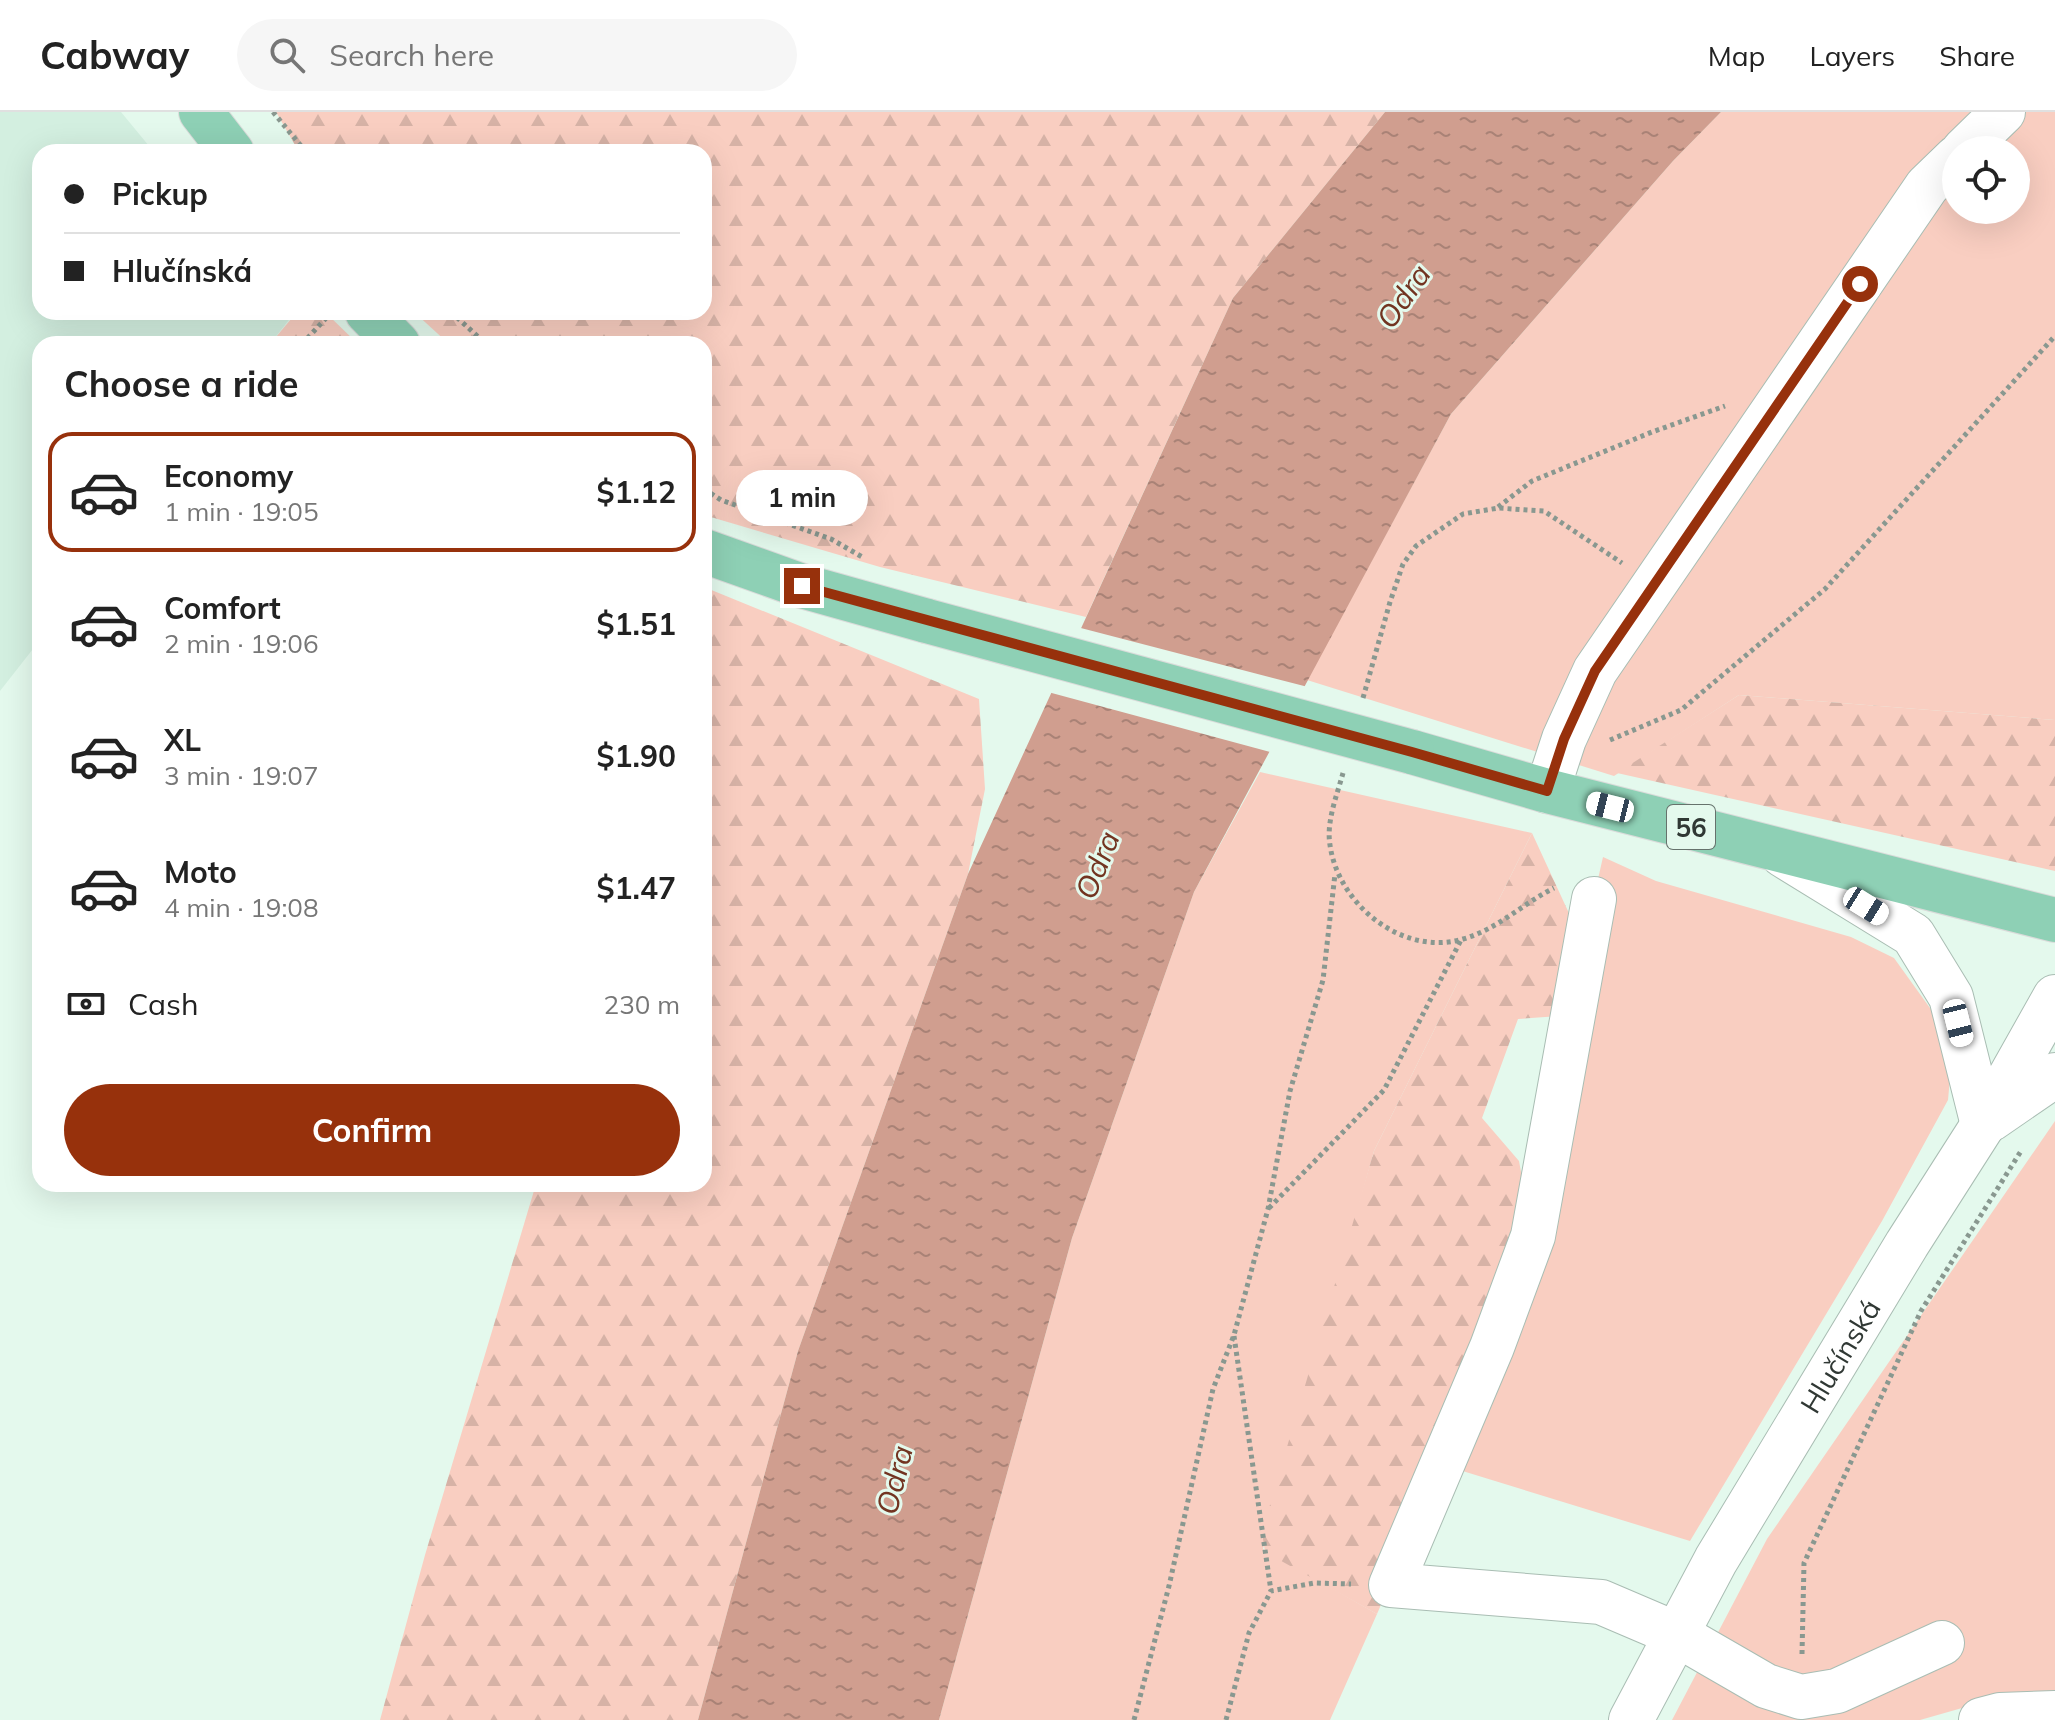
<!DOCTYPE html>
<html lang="en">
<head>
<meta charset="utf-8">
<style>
	:root { --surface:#fff; --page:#f6f6f6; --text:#222; --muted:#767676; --line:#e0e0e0; --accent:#97310c }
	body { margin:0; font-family:Mulish,sans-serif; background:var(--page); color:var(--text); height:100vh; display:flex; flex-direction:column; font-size:30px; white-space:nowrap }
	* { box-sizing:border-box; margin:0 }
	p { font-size:26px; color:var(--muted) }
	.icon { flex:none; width:44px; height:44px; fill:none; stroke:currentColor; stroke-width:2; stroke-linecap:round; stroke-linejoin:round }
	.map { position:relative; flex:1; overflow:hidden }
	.side { position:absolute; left:32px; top:224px; width:680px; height:856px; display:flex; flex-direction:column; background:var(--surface); border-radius:24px; box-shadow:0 8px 32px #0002 }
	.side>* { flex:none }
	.hud { position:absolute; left:32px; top:32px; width:680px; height:176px; border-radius:24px; box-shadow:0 8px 32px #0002; display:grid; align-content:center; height:176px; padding:0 32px; background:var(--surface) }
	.fabs { position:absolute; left:1942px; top:24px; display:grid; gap:16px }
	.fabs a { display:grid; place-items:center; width:88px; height:88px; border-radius:50%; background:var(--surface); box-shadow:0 8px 32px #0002; font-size:40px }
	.end { position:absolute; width:36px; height:36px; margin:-18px; border:10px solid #97310c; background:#fff; box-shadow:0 0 0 4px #fff }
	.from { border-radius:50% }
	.bubble { position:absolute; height:56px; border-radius:28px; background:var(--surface); box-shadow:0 8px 32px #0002; font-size:26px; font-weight:700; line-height:56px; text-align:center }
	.car { position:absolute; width:24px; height:48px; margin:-24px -12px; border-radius:10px; box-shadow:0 0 6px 2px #0007; background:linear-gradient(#fff 24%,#345 0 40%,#fff 0 76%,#345 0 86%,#fff 0) }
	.hud b { display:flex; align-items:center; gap:28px; height:76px; font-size:30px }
	.hud b+b { border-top:2px solid var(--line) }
	.hud i { width:20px; height:20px; background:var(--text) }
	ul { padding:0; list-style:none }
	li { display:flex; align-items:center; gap:24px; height:120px; margin:0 16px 12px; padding:0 16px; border:4px solid transparent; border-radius:24px }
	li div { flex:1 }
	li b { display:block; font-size:30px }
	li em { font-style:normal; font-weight:700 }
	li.on { border-color:var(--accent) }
	li>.icon { width:72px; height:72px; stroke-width:1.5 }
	h2 { padding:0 32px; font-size:36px; line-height:96px }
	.pay { display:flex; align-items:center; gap:20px; height:88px; padding:0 32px; font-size:30px }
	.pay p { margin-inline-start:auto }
	.action { display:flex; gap:16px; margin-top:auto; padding:16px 32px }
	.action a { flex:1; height:92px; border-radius:48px; background:var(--accent); color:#fff; font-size:32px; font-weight:700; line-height:92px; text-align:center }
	header { display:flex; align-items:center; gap:48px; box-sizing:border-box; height:112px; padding:0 40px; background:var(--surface); border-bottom:2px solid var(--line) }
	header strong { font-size:38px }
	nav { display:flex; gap:44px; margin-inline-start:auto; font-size:28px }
	.search { width:560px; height:72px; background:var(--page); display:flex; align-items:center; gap:20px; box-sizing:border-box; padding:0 28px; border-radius:44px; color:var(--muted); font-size:30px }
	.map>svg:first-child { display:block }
	.built { fill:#d3efe0 }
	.grass { fill:#f9cec1; fill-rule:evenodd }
	.forest { fill:url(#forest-firs) }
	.water { fill:url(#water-ripples) }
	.pier { fill:#e4f9ed }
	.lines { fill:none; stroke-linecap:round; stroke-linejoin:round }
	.minor-casing { stroke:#a9bdb3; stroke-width:46 }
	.major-casing { stroke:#dadbda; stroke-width:46 }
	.path { stroke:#899890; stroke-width:5; stroke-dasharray:4 4; stroke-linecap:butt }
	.minor { stroke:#fff; stroke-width:44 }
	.major { stroke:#8ed0b5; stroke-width:44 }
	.major-bridge-casing { stroke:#dadbda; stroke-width:46; stroke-linecap:butt }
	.major-bridge { stroke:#8ed0b5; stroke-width:44 }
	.route { stroke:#97310c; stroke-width:10 }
	.labels { text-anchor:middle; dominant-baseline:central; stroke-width:6; stroke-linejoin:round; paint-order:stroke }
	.shield { fill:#e4f9ed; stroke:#66726c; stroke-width:2 }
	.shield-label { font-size:26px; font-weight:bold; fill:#303834 }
	.street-label { font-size:28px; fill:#303834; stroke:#e4f9ed }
	.water-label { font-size:30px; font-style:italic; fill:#723421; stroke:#e4f9ed }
</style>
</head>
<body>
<header>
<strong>Cabway</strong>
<div class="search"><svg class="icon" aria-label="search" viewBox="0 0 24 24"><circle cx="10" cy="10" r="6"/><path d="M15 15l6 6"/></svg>Search here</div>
<nav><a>Map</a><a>Layers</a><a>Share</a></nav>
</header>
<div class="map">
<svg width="2055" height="1608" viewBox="0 0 2055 1608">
	<defs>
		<pattern id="forest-firs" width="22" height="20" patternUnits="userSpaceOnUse" patternTransform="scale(2)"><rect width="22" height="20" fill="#f9cec1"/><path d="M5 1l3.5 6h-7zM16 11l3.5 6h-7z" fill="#d6b2a6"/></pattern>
		<pattern id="water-ripples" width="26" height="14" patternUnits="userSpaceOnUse" patternTransform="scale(2)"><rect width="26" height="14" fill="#d09e8f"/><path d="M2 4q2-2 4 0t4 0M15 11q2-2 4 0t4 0" fill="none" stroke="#a98276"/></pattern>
	</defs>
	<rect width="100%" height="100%" fill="#e4f9ed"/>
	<polygon class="built" points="0,0 121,0 154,40 40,40 40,200 289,200 292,204 270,232 40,232 40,528 0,579"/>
	<g class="grass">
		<path d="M1721,0H2055V608L1739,583L1614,664L1307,568L1451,302L1673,49ZM1956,38H2016V98H1956Z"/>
		<polygon points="1260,660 1532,721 1374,1039 1263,1437 1377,1502 1330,1608 939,1608 1072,1126 1194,780"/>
		<polygon points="1603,745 1656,769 1851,825 1894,846 1935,903 1950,966 1948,988 1882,1109 1690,1429 1443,1353 1492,1235"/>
		<polygon points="2055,1009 2055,1584 2019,1586 1962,1596 1920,1608 1672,1608 1767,1427"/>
	</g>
	<g class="forest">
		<polygon points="276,0 1385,0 1233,186 1086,505 880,455 704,403 704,232 449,232 414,200 704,200 704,40 299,40"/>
		<polygon points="297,200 325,200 358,232 270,232"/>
		<polygon points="704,475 979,587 985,677 968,762 798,1239 698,1608 380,1608 425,1443 536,1072 704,1072"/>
		<polygon points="1739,583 2055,608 2055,759 1617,661"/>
		<polygon points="1532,721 1585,836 1573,903 1518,907 1482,1006 1519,1049 1533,1124 1492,1235 1377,1502 1265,1440 1262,1420 1374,1039"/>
	</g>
	<polygon class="water" points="1385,0 1721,0 1673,49 1451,302 1194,780 1072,1126 939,1608 698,1608 798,1239 968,762 1233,186"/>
	<polygon class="pier" points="1077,515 1308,575 1274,641 1048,580"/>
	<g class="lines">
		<defs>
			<g id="minor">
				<polyline points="1964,38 2003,0"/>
				<polyline points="1547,679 1564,627 1595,559 1927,74 1956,46"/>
				<polyline points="1783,743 1913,823 1951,885 1983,1013"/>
				<polyline points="1594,787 1533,1124 1492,1235 1391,1473 1601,1490 1676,1522 1766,1574 1801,1585 1837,1579 1942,1531"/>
				<polyline points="1991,1007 2055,963"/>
				<path id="s1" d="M1631,1608L1716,1448L1907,1132L1983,1013L2055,885"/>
				<polyline points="1981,1608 2000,1603 2055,1601"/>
			</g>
			<g id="major">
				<polyline points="201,0 232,40"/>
				<polyline points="367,200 398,232"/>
				<polyline points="704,439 802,474 927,509"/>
				<polyline points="1412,640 1547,679 2055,808"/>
			</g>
		</defs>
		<use href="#minor" class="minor-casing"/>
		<use href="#major" class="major-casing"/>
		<g class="path">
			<polyline points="273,0 306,40"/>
			<polyline points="451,200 486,232"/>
			<polyline points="302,232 328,204"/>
			<polyline points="704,377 721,388 831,427 864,446"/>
			<polyline points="1498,395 1532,369 1652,320 1725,294"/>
			<polyline points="1363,586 1390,490 1403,452 1416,434 1463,402 1498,396 1544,399 1622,451"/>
			<polyline points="1610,628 1681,598 1825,477 2055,224"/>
			<path d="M1343,661C1337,683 1326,710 1330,733C1338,792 1402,845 1463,827C1498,817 1522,792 1554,776"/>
			<polyline points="1269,1096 1384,978 1461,828"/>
			<polyline points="1234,1224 1271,1479"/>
			<polyline points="1802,1542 1804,1451 1921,1199 2021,1039"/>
			<polyline points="1134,1608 1169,1474 1213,1277 1234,1223 1268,1097 1290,979 1323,868 1335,762"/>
			<polyline points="1226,1608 1249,1521 1271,1479 1314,1471 1351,1472"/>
		</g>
		<use href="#minor" class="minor"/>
		<use href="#major" class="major"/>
		<defs>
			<polyline id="major-bridge" points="927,509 1412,640"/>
		</defs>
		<use href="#major-bridge" class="major-bridge-casing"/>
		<use href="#major-bridge" class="major-bridge"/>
	</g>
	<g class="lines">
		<polyline class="route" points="802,474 1412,640 1547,679 1564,627 1595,559 1860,172"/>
	</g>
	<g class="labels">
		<rect class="shield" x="1667" y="693" width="48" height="44" rx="6"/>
		<g class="shield-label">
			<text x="1691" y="715">56</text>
		</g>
		<g class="street-label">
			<text stroke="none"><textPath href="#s1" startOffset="420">Hlučínská</textPath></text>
		</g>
		<g class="water-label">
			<text transform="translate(1403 184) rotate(-55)">Odra</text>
			<text transform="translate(1097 753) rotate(-68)">Odra</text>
			<text transform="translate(894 1368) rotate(-76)">Odra</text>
		</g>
	</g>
</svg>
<div class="fabs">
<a><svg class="icon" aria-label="locate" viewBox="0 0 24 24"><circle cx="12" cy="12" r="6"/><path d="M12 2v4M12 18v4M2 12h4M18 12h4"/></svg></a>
</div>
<i class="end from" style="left:1860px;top:172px"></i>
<i class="end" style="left:802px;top:474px"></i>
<div class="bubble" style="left:736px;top:358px;width:132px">1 min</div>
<i class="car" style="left:1610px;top:695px;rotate:284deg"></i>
<i class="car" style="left:1866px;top:794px;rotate:122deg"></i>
<i class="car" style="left:1958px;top:911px;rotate:166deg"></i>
<div class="hud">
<b><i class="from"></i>Pickup</b>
<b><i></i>Hlučínská</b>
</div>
<section class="side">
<h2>Choose a ride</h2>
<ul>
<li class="on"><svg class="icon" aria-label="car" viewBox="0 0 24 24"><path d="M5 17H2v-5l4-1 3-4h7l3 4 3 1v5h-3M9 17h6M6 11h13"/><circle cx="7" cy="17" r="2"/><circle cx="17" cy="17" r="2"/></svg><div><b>Economy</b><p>1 min · 19:05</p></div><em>$1.12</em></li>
<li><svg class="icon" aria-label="car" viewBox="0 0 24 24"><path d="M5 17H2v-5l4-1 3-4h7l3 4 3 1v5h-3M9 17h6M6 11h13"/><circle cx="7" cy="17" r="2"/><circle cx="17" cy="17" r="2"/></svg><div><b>Comfort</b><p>2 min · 19:06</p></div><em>$1.51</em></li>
<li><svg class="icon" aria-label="car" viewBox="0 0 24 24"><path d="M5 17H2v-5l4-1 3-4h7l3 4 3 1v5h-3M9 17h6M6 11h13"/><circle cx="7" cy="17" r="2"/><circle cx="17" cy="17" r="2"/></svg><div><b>XL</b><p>3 min · 19:07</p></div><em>$1.90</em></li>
<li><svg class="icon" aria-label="car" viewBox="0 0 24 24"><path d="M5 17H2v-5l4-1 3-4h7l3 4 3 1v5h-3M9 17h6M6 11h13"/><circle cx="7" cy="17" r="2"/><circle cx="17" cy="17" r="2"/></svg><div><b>Moto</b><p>4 min · 19:08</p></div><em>$1.47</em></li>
</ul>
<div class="pay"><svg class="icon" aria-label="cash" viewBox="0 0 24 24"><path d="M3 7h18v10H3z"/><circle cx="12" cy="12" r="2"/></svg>Cash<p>230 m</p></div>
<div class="action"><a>Confirm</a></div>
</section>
</div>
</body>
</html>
